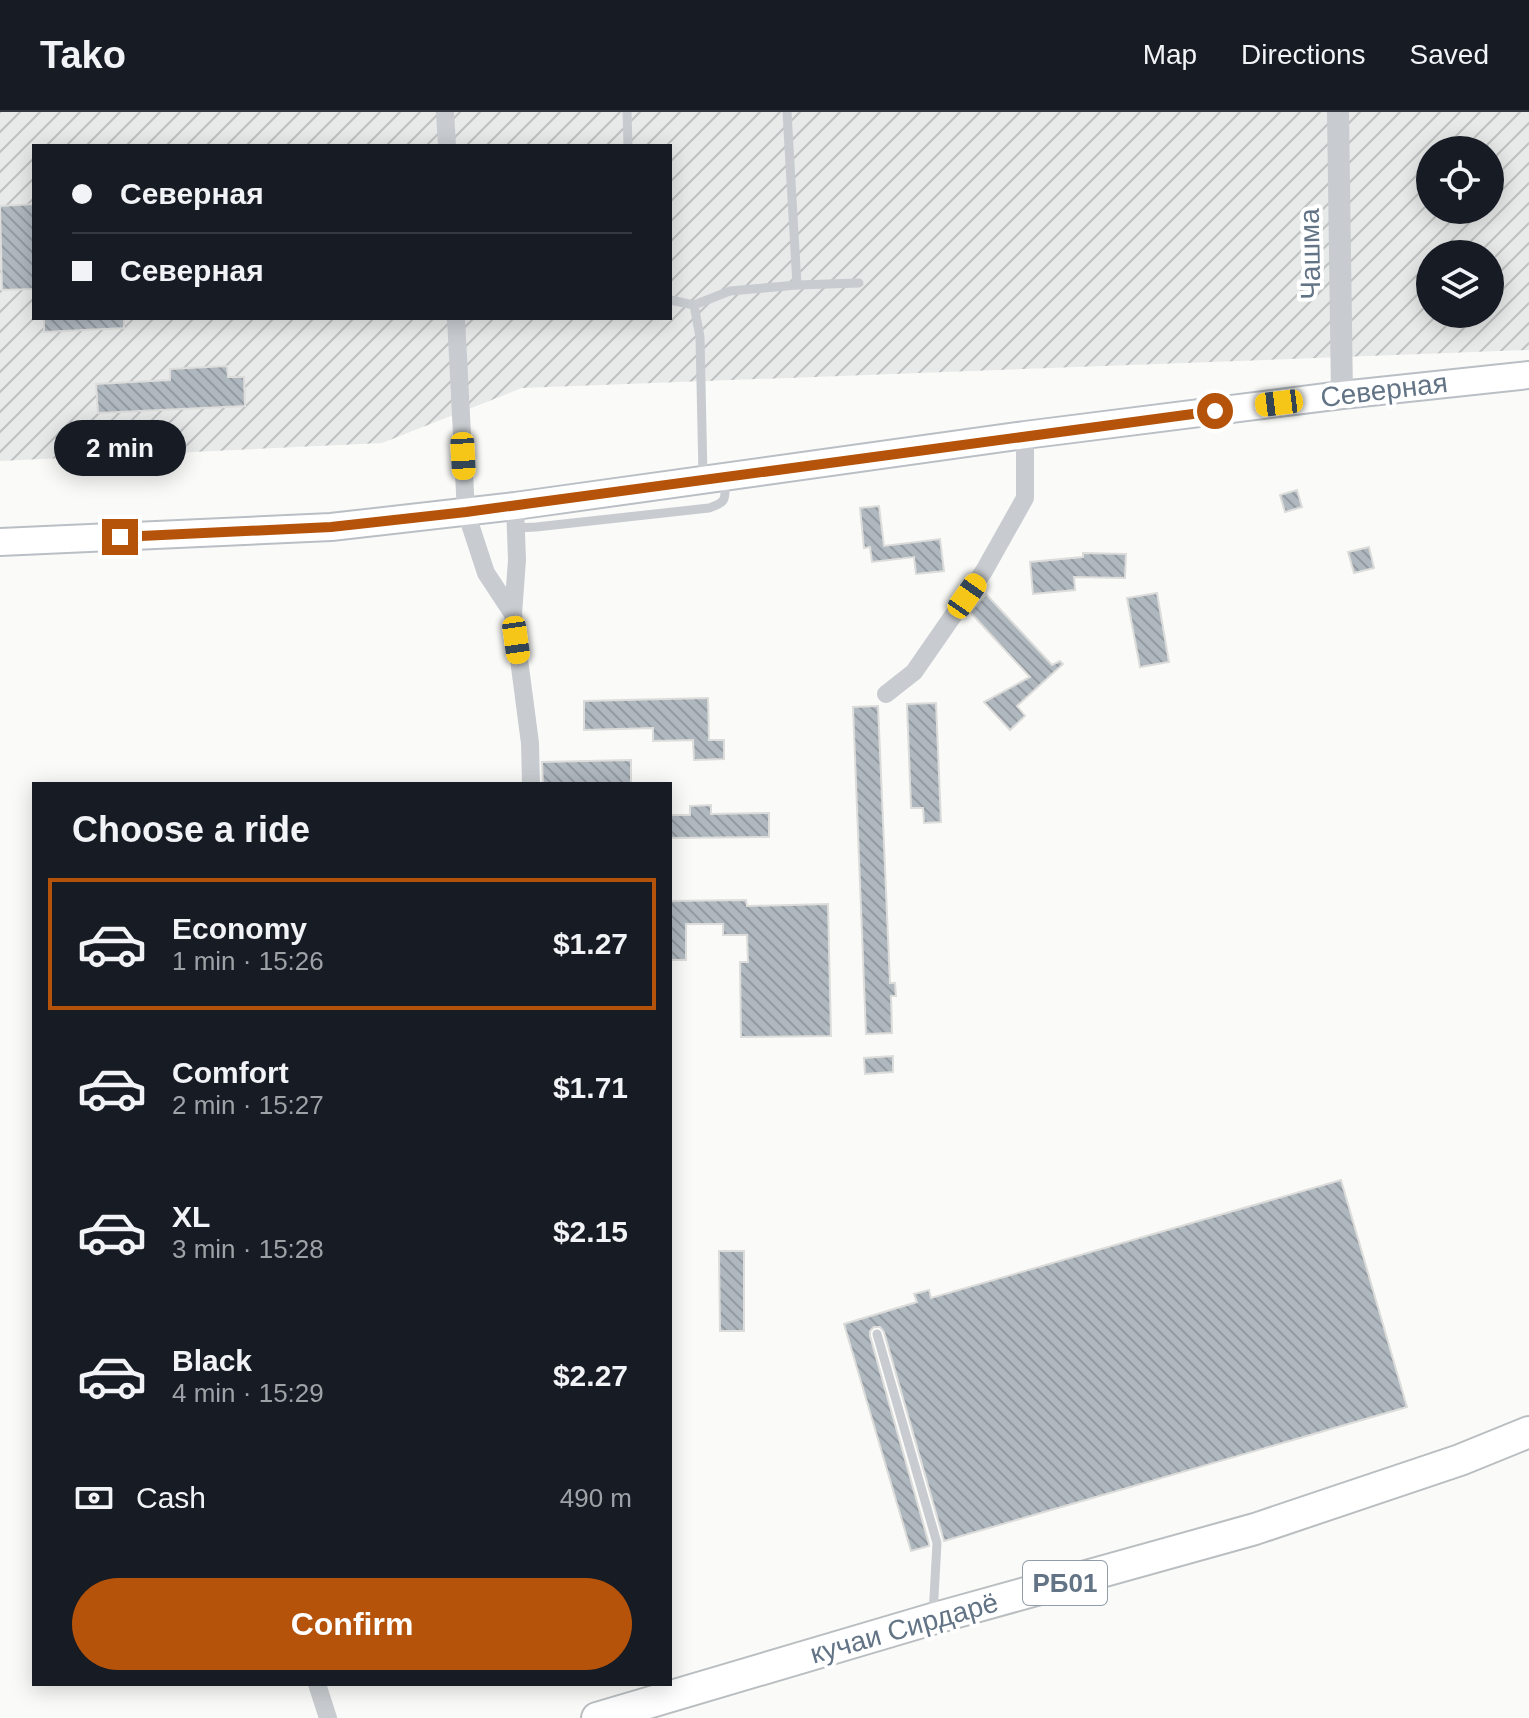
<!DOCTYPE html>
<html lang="en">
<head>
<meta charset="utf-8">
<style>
	:root { --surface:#171b24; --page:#20242c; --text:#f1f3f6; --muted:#9ea1a6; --line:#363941; --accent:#b45309 }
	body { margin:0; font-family:Arial,sans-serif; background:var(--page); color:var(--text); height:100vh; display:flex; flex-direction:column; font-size:30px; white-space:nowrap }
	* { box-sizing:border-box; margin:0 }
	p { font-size:26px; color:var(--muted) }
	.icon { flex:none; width:44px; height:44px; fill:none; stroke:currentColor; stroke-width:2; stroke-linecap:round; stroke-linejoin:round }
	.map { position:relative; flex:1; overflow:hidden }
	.drawer { position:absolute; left:32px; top:670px; width:640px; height:904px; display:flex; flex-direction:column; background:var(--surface); border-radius:0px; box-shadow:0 4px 20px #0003 }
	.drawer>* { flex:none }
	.hud { position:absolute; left:32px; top:32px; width:640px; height:176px; border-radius:0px; box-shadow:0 4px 20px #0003; display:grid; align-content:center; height:176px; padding:0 40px; background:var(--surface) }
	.tools { position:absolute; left:1416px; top:24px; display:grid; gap:16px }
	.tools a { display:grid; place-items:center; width:88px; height:88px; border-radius:50%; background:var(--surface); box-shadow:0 4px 20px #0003; font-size:40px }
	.end { position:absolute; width:36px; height:36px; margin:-18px; border:10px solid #b45309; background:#fff; box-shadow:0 0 0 4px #fff }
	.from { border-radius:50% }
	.bubble { position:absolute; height:56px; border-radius:28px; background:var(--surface); box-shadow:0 4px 20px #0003; font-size:26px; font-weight:800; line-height:56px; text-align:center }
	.car { position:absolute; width:24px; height:48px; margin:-24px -12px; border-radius:10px; box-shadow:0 0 6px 2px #0007; background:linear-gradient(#f5c518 24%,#345 0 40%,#f5c518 0 76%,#345 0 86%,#f5c518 0) }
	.hud b { display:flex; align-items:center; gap:28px; height:76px; font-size:30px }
	.hud b+b { border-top:2px solid var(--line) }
	.hud i { width:20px; height:20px; background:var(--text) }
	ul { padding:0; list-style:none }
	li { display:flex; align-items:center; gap:24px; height:132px; margin:0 16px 12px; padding:0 24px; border:4px solid transparent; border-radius:0px }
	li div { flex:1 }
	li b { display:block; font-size:30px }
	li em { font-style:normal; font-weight:800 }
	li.current { border-color:var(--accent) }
	li>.icon { width:72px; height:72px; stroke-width:1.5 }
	h2 { padding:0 40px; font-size:36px; line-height:96px }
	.pay { display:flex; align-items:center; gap:20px; height:88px; padding:0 40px; font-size:30px }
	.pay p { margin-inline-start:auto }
	.primary-button { display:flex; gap:16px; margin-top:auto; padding:16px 40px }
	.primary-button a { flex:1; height:92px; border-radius:48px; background:var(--accent); color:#fff; font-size:32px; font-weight:800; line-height:92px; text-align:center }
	header { display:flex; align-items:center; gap:48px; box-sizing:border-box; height:112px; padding:0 40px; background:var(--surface); border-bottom:2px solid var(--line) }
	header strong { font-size:38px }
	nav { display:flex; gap:44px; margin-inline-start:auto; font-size:28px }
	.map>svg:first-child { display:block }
	.industrial { fill:url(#industrial-furrows); fill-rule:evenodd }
	.building { fill:url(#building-back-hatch); stroke:#dcdcda; stroke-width:2 }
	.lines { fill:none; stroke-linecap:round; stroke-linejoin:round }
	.secondary-casing { stroke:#b9bfc4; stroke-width:30 }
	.trunk-casing { stroke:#babec1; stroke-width:34 }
	.service { stroke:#c8ccd0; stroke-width:9 }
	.minor { stroke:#c8ccd0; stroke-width:18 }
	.tertiary { stroke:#c8ccd0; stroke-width:22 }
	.secondary { stroke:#fff; stroke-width:26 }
	.trunk { stroke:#fff; stroke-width:30 }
	.route { stroke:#b45309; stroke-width:10 }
	.labels { text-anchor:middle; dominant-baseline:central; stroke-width:8; stroke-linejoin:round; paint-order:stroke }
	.shield { fill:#fff; stroke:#919eaa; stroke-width:2 }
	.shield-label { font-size:26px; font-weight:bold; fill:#627485 }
	.street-label { font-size:28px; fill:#627485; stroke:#fff }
</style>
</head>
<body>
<header>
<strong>Tako</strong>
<nav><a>Map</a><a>Directions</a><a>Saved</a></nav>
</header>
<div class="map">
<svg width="1529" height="1606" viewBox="0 0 1529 1606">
	<defs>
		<pattern id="industrial-furrows" width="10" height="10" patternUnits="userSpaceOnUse" patternTransform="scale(2)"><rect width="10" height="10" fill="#e8e9e9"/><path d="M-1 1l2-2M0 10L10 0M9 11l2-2" fill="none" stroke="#bfc1c2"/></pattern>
		<pattern id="building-back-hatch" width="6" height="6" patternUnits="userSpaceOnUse" patternTransform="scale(2)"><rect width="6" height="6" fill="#b0b8bf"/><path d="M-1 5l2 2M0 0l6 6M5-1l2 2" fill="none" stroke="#939aa1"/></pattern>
	</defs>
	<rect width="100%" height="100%" fill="#fafaf8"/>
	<path class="industrial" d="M0,0H1529V238L522,276L382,331L0,349ZM34,34H670V206H34ZM1430,38H1490V98H1430ZM1430,142H1490V202H1430Z"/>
	<g class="building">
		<polygon points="34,92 34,177 2,178 0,94"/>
		<polygon points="44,206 124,206 124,216 44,220"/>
		<polygon points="227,254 228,265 244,265 245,294 98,301 96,272 170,268 170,257"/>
		<polygon points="1297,378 1302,395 1285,400 1280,383"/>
		<polygon points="879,394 884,434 940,427 944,459 916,462 914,445 872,450 870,435 864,436 860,396"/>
		<polygon points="1369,435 1374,456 1354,461 1348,440"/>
		<polygon points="1083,441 1126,442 1125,466 1074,465 1075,478 1033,482 1030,450 1083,445"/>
		<polygon points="1157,481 1169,550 1140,555 1127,486"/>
		<polygon points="986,482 1052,553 1060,549 1063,552 1017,594 1025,604 1010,618 984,590 1030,565 970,500"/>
		<polygon points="708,586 709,628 724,628 724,647 694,648 693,628 653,629 653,616 584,618 584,589"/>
		<polygon points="936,591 941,710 924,711 923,696 911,696 907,592"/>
		<polygon points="878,594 890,871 895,871 896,884 891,884 892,921 866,922 853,595"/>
		<polygon points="631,648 631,672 543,672 542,650"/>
		<polygon points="711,693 711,702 769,701 769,725 670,726 670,703 690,703 690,694"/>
		<polygon points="746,788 747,794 828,792 831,924 741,925 740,850 748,850 747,823 723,823 723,812 686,812 686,848 670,848 670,789"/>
		<polygon points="893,944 893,960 865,962 864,946"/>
		<polygon points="1341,1068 1407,1295 944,1429 884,1220 880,1215 874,1215 870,1219 870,1224 929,1432 929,1434 911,1439 844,1212 917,1190 914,1182 929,1178 931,1186"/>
		<polygon points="719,1139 744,1139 744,1219 720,1219"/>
	</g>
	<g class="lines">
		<defs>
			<polyline id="secondary" points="0,430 331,415 515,394 1025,323 1342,283 1529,263"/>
			<polyline id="trunk" points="597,1606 932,1507 1255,1417 1460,1348 1529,1320"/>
		</defs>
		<use href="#secondary" class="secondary-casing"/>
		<use href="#trunk" class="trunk-casing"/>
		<g class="service">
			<polyline points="627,0 628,34"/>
			<polyline points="787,0 797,173"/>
			<polyline points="670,188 694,193 700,225 703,364"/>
			<polyline points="694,193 730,179 797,173 859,171"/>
			<path d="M516,416L536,415L709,396C728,390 725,386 725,368"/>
			<polyline points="877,1222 937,1431 933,1503"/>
		</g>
		<g class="minor">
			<polyline points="445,0 447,34"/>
			<polyline points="456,206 466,400 486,461 513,502 530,631 531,672"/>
			<polyline points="513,502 517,448 515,394"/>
			<polyline points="886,582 914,560 984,459 1025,386 1025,323"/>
			<polyline points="317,1572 328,1606"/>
		</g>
		<polyline class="tertiary" points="1338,0 1342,283"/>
		<use href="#secondary" class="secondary"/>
		<use href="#trunk" class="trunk"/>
	</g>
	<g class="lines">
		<polyline class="route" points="120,425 331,415 466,400 1215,299"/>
	</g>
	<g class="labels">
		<rect class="shield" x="1023" y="1449" width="84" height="44" rx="6"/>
		<g class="shield-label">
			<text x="1065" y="1471">РБ01</text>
		</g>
		<g class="street-label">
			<text transform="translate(1310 142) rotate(-91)">Чашма</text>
			<text transform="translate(1384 278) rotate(-7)">Северная</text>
			<text transform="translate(904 1516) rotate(-16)">кучаи Сирдарё</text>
		</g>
	</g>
</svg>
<div class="tools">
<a><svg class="icon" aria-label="locate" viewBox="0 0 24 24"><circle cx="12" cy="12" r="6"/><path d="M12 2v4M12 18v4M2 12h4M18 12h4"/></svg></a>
<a><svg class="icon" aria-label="layers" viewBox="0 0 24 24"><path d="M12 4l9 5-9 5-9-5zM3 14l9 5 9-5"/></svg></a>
</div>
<i class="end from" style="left:1215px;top:299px"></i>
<i class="end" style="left:120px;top:425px"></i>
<div class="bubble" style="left:54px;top:308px;width:132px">2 min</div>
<i class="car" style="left:1279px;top:291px;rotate:263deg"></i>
<i class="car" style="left:463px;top:344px;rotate:177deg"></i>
<i class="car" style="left:967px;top:484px;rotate:35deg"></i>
<i class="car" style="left:516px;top:528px;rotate:172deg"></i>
<div class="hud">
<b><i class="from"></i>Северная</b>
<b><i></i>Северная</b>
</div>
<section class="drawer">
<h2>Choose a ride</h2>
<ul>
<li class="current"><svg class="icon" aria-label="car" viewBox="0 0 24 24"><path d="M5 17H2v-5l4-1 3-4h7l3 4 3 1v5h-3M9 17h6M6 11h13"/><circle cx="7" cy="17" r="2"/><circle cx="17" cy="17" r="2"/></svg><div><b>Economy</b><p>1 min · 15:26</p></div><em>$1.27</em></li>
<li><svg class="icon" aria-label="car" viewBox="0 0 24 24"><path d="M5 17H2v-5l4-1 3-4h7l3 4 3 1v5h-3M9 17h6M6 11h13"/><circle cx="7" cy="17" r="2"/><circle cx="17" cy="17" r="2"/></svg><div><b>Comfort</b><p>2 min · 15:27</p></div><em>$1.71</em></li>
<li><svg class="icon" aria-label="car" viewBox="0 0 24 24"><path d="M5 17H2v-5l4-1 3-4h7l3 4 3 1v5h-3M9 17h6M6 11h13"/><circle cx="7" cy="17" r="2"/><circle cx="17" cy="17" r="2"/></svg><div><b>XL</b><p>3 min · 15:28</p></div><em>$2.15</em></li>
<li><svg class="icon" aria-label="car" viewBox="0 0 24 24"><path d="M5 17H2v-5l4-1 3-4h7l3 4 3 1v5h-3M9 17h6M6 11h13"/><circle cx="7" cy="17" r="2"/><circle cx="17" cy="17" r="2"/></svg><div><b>Black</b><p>4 min · 15:29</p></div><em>$2.27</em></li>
</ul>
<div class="pay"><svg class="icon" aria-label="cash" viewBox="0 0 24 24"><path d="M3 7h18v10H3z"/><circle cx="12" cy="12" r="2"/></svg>Cash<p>490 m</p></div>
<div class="primary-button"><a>Confirm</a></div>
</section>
</div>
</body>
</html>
